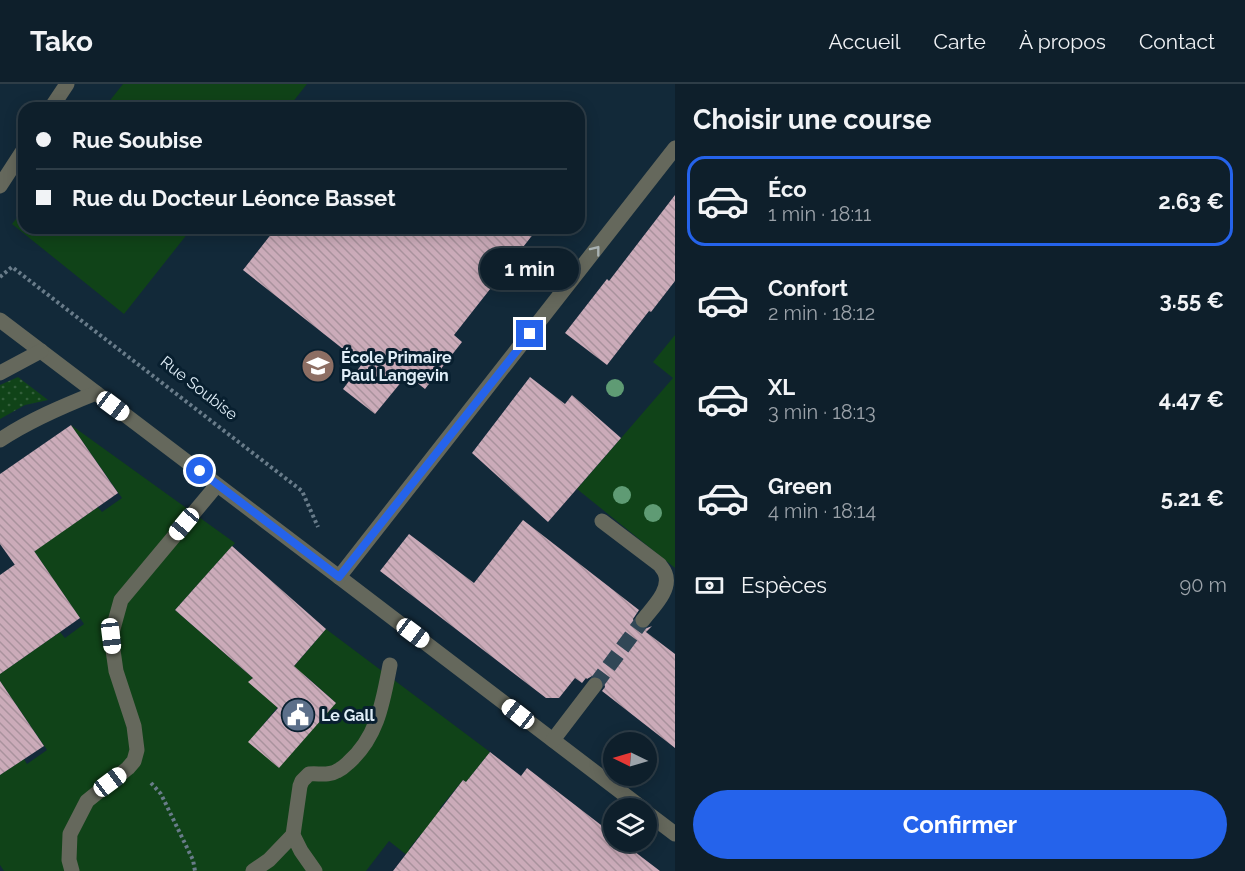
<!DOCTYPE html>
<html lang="fr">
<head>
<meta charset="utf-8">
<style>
	:root { --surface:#0e1f2b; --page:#172733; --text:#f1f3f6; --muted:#9ba2a9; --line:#2e3d47; --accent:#2563eb }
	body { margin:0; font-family:Raleway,sans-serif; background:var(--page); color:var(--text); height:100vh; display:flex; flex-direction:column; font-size:22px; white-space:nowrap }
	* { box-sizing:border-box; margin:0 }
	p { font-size:20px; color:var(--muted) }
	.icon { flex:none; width:33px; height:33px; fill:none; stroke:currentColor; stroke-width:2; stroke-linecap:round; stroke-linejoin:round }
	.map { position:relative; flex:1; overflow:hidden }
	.drawer { display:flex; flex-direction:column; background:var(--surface); width:570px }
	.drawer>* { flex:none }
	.guide { position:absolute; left:18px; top:18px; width:567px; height:132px; border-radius:18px; box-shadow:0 3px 15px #0003,0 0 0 2px var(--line); display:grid; align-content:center; height:132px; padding:0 18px; background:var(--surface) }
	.needle { width:39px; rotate:275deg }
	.controls { position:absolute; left:603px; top:648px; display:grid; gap:12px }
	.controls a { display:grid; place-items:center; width:54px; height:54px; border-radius:50%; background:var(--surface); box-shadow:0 3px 15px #0003,0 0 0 2px var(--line); font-size:30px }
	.end { position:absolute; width:27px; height:27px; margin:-14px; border:8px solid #2563eb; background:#fff; box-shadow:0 0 0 3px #fff }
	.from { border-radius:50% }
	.bubble { position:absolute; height:42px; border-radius:21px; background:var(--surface); box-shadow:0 3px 15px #0003,0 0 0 2px var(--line); font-size:20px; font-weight:700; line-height:42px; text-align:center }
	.car { position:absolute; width:18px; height:36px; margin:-18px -9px; border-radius:8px; box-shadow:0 0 4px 2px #0007; background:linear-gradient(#fff 24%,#345 0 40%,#fff 0 76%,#345 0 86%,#fff 0) }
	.guide b { display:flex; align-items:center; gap:21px; height:57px; font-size:22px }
	.guide b+b { border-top:2px solid var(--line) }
	.guide i { width:15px; height:15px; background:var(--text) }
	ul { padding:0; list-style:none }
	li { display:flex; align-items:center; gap:18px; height:90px; margin:0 12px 9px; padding:0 6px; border:3px solid transparent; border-radius:18px }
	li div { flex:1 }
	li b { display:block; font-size:22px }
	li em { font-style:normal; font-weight:700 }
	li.on { border-color:var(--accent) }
	li>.icon { width:54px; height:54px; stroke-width:1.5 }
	h2 { padding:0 18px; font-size:27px; line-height:72px }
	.pay { display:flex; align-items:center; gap:15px; height:66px; padding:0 18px; font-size:22px }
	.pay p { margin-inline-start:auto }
	.cta { display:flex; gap:12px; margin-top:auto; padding:12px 18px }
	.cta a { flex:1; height:69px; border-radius:36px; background:var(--accent); color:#fff; font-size:24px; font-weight:700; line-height:69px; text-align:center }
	header { display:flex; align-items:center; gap:36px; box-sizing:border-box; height:84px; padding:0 30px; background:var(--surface); border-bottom:2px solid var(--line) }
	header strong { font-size:28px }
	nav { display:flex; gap:33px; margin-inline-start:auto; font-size:21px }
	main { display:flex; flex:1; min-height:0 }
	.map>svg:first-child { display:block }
	.grass { fill:url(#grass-dots) }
	.garden { fill:#104318 }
	.building { fill:url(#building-back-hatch) }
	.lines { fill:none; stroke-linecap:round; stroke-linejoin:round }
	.minor-tunnel { stroke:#314756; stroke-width:15; stroke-dasharray:15 8; stroke-linecap:butt }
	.path { stroke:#697c8a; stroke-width:4; stroke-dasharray:3 3; stroke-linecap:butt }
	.minor { stroke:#65685c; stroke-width:15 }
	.tree { fill:#5f9b74 }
	.oneway { stroke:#a9b2b2 }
	.route { stroke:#2563eb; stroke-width:8 }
	.labels { text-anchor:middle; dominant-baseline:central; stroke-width:6; stroke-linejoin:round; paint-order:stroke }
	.poi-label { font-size:16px; font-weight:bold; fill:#e0eef8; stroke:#081f2f; text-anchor:start }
	.street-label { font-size:16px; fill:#e0eef8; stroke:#081f2f }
</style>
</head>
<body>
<header>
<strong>Tako</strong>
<nav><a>Accueil</a><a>Carte</a><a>À propos</a><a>Contact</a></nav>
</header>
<main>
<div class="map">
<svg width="675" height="787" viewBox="0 0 675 787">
	<defs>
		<pattern id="grass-dots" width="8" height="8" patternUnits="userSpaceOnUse" patternTransform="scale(1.5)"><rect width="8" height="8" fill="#104318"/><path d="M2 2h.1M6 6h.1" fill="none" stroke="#325e3a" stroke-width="1.8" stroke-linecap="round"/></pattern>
		<pattern id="building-back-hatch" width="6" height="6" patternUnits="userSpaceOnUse" patternTransform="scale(1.5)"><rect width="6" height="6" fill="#cbabb9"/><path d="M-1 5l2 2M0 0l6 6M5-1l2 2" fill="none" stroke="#a9929d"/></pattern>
	</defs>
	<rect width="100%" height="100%" fill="#122939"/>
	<polygon class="grass" points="18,293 48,316 25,321 0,335 0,301"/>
	<g class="garden">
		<polygon points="123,0 307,0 288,24 104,24"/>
		<polygon points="24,125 24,144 192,144 124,230 12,140"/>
		<polygon points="675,251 675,484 577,405 673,294 653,278"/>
		<polygon points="71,341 235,459 175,526 253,594 249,598 281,619 262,642 336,619 306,592 290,587 326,545 490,668 466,698 463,696 440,724 448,732 429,756 421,750 409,765 413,776 389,757 366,787 4,787 0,781 0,691 24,675 27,680 47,666 0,597 0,590 60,548 65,554 84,540 34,467 98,423 102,428 122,414"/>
	</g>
	<g class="building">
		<polygon points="675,111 675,197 651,228 649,227 607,281 565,249 607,195 609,197"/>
		<polygon points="276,144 538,144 454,251 462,258 425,305 407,291 375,330 343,305 362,280 243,186"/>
		<polygon points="530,293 565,320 572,311 621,354 548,438 472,369"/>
		<polygon points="71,341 118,409 15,481 0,460 0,390"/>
		<polygon points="523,436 639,526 633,535 636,543 642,546 652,542 646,548 675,570 675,664 602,607 605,603 604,598 601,594 597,591 592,592 587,595 586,594 582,599 575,594 559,614 546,614 380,487 409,450 474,499"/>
		<polygon points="232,462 326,545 294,582 336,619 279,684 248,658 278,624 248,598 253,594 175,526"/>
		<polygon points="34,467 80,534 0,590 0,491"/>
		<polygon points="0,597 44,662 0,691"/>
		<polygon points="490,668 521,692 527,684 614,751 614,758 622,758 660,787 393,787 463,696 466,698"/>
	</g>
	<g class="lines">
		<polyline class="minor-tunnel" points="595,601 643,536"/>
		<g class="path">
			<polyline points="0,193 12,183 302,407 318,443"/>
			<polyline points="151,699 161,710 193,776 195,787"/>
		</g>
		<g class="minor">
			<polyline points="51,24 67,0"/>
			<polyline points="0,102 24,65"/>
			<polyline points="0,236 339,493 642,724"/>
			<polyline points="0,289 41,267"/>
			<path d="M0,356C30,336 63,322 96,309"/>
			<path d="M602,437L660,481C661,483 664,486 665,489C672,506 652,524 643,536"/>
			<polyline points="339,493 675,64"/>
			<polyline points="553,656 595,601"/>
			<polyline points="646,728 675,750"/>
			<polyline points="72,787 69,776 70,750 87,717 128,684 134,677 137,666 134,642 116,587 111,552 121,516 217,401"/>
			<polyline points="253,787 269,776 293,751"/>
			<path d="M315,787L301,767L293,751L300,702L302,697L309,690C318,689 329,692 337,687C341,685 345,682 348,679C378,653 383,617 390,581"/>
		</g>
	</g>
	<g class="tree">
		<circle cx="615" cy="304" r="9"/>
		<circle cx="622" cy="411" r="9"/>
		<circle cx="653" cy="429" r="9"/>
	</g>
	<defs><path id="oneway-chevron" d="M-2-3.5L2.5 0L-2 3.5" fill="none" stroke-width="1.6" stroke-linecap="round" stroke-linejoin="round" transform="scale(1.5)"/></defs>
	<use class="oneway" href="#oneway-chevron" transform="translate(596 166) rotate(-52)"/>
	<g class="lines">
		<polyline class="route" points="200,387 339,493 530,250"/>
	</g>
	<defs>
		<symbol id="school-disc" viewBox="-11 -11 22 22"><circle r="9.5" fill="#8d6e63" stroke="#081f2f"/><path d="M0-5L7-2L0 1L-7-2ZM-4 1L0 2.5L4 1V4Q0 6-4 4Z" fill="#fff"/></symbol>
		<symbol id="civic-disc" viewBox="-11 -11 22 22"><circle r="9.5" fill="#5c6f8a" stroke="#081f2f"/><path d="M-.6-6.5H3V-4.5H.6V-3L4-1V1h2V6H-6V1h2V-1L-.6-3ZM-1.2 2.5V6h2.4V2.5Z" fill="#fff"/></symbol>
	</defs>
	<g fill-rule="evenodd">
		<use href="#school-disc" x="299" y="263" width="38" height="38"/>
		<use href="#civic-disc" x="279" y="612" width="38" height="38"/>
	</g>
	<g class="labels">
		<g class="poi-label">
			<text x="341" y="273">École Primaire<tspan x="341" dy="18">Paul Langevin</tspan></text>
			<text x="321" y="631">Le Gall</text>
		</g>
		<g class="street-label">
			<text transform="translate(199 304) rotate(38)">Rue Soubise</text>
		</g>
	</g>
</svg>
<div class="controls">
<a><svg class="needle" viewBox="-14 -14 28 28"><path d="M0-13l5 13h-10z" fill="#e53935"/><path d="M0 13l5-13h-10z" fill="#9ba2a9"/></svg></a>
<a><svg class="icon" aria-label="layers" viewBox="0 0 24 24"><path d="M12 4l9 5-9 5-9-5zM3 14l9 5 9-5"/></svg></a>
</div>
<i class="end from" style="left:200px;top:387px"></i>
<i class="end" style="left:530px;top:250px"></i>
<div class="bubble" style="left:480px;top:164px;width:99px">1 min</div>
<i class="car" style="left:113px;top:322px;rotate:127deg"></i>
<i class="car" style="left:184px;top:440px;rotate:220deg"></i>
<i class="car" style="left:413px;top:549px;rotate:127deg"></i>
<i class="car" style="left:111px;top:552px;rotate:173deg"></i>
<i class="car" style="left:518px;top:630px;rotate:308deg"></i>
<i class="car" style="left:110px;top:698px;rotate:53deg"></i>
<div class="guide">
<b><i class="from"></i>Rue Soubise</b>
<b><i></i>Rue du Docteur Léonce Basset</b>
</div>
</div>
<section class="drawer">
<h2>Choisir une course</h2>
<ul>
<li class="on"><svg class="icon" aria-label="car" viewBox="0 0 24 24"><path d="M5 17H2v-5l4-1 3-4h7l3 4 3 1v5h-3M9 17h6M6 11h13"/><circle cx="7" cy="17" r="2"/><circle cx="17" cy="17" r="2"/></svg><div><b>Éco</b><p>1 min · 18:11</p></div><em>2.63 €</em></li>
<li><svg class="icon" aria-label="car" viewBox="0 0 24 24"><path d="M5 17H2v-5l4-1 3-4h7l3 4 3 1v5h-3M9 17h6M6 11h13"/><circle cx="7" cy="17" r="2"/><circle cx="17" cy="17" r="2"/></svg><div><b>Confort</b><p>2 min · 18:12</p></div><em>3.55 €</em></li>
<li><svg class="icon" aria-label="car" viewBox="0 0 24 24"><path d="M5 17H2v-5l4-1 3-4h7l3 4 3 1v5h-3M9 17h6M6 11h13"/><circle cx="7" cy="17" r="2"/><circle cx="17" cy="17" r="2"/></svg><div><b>XL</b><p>3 min · 18:13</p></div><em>4.47 €</em></li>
<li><svg class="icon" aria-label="car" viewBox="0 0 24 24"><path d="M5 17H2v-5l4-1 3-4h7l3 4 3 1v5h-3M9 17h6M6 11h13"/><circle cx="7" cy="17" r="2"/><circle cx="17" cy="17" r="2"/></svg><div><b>Green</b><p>4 min · 18:14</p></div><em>5.21 €</em></li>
</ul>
<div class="pay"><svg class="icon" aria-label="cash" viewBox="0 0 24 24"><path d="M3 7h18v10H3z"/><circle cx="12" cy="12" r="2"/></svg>Espèces<p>90 m</p></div>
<div class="cta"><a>Confirmer</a></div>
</section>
</main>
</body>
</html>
